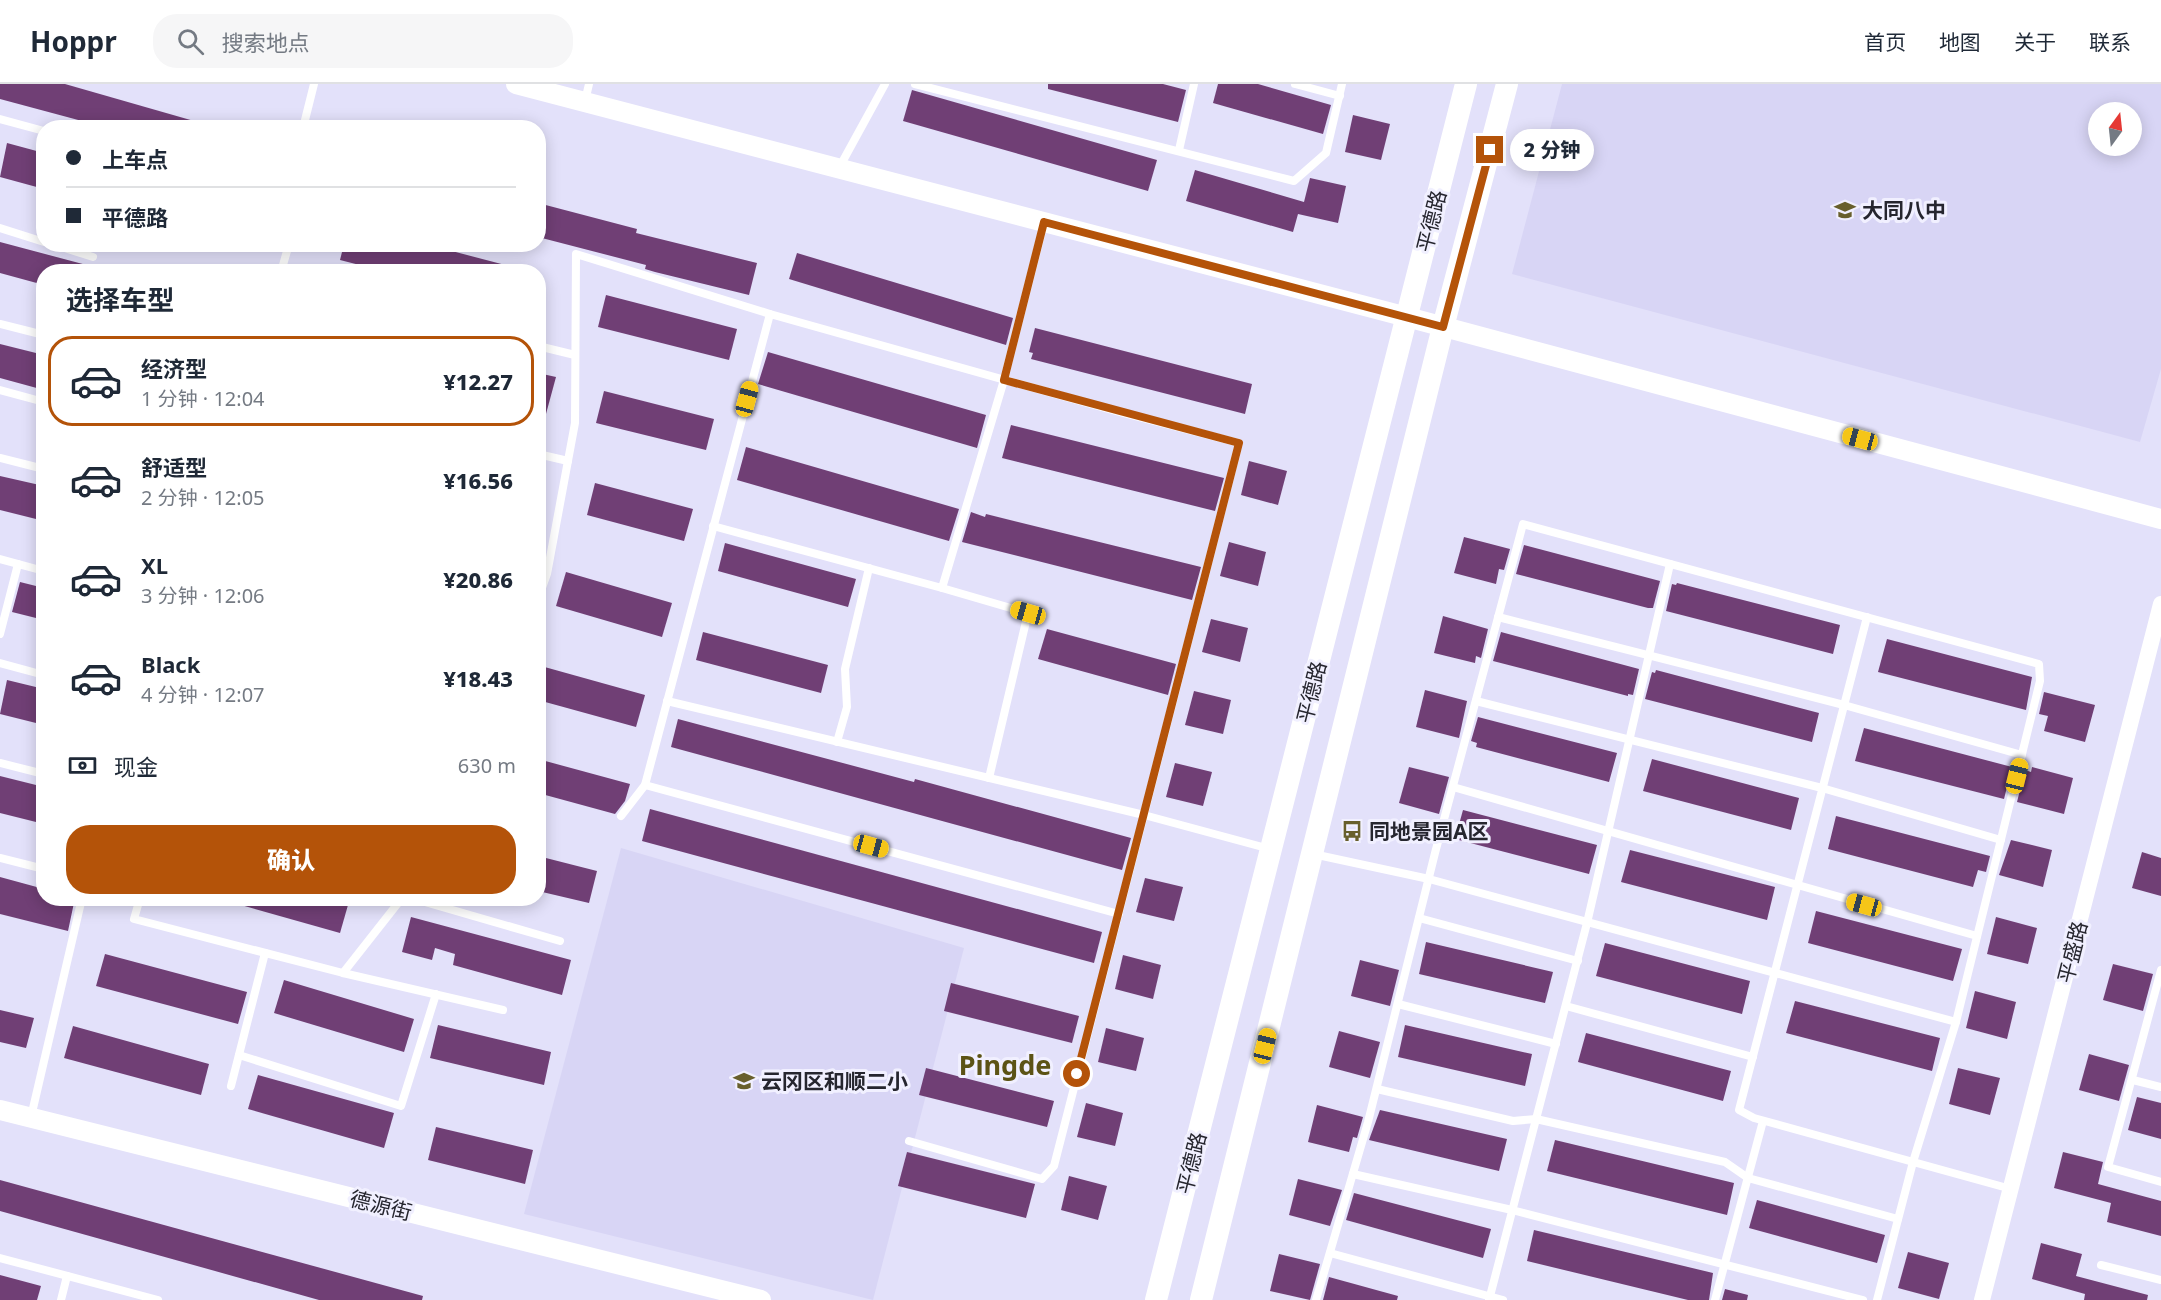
<!DOCTYPE html>
<html lang="zh">
<head>
<meta charset="utf-8">
<style>
	:root { --surface:#fff; --page:#f6f6f7; --text:#1f2937; --muted:#747a83; --line:#e0e1e3; --accent:#b45309 }
	body { margin:0; font-family:"Noto Sans","Noto Sans SC",sans-serif; background:var(--page); color:var(--text); height:100vh; display:flex; flex-direction:column; font-size:22px; white-space:nowrap }
	* { box-sizing:border-box; margin:0 }
	p { font-size:20px; color:var(--muted) }
	.icon { flex:none; width:33px; height:33px; fill:none; stroke:currentColor; stroke-width:2; stroke-linecap:round; stroke-linejoin:round }
	.map { position:relative; flex:1; overflow:hidden }
	.sheet { position:absolute; left:36px; top:180px; width:510px; height:642px; display:flex; flex-direction:column; background:var(--surface); border-radius:24px; box-shadow:0 3px 15px #0003 }
	.sheet>* { flex:none }
	.guide { position:absolute; left:36px; top:36px; width:510px; height:132px; border-radius:24px; box-shadow:0 3px 15px #0003; display:grid; align-content:center; height:132px; padding:0 30px; background:var(--surface) }
	.needle { width:39px; rotate:15deg }
	.tools { position:absolute; left:2088px; top:18px; display:grid; gap:12px }
	.tools a { display:grid; place-items:center; width:54px; height:54px; border-radius:50%; background:var(--surface); box-shadow:0 3px 15px #0003; font-size:30px }
	.end { position:absolute; width:27px; height:27px; margin:-14px; border:8px solid #b45309; background:#fff; box-shadow:0 0 0 3px #fff }
	.from { border-radius:50% }
	.bubble { position:absolute; height:42px; border-radius:21px; background:var(--surface); box-shadow:0 3px 15px #0003; font-size:20px; font-weight:800; line-height:42px; text-align:center }
	.car { position:absolute; width:18px; height:36px; margin:-18px -9px; border-radius:8px; box-shadow:0 0 4px 2px #0007; background:linear-gradient(#f5c518 24%,#345 0 40%,#f5c518 0 76%,#345 0 86%,#f5c518 0) }
	.guide b { display:flex; align-items:center; gap:21px; height:57px; font-size:22px }
	.guide b+b { border-top:2px solid var(--line) }
	.guide i { width:15px; height:15px; background:var(--text) }
	ul { padding:0; list-style:none }
	li { display:flex; align-items:center; gap:18px; height:90px; margin:0 12px 9px; padding:0 18px; border:3px solid transparent; border-radius:24px }
	li div { flex:1 }
	li b { display:block; font-size:22px }
	li em { font-style:normal; font-weight:800 }
	li.active { border-color:var(--accent) }
	li>.icon { width:54px; height:54px; stroke-width:1.5 }
	h2 { padding:0 30px; font-size:27px; line-height:72px }
	.pay { display:flex; align-items:center; gap:15px; height:66px; padding:0 30px; font-size:22px }
	.pay p { margin-inline-start:auto }
	.cta { display:flex; gap:12px; margin-top:auto; padding:12px 30px }
	.cta a { flex:1; height:69px; border-radius:24px; background:var(--accent); color:#fff; font-size:24px; font-weight:800; line-height:69px; text-align:center }
	header { display:flex; align-items:center; gap:36px; box-sizing:border-box; height:84px; padding:0 30px; background:var(--surface); border-bottom:2px solid var(--line) }
	header strong { font-size:28px }
	nav { display:flex; gap:33px; margin-inline-start:auto; font-size:21px }
	.search { width:420px; height:54px; background:var(--page); display:flex; align-items:center; gap:15px; box-sizing:border-box; padding:0 21px; border-radius:24px; color:var(--muted); font-size:22px }
	.map>svg:first-child { display:block }
	.built { fill:#d8d5f5; fill-rule:evenodd }
	.building { fill:#703f75 }
	.lines { fill:none; stroke-linecap:round; stroke-linejoin:round }
	.service { stroke:#fff; stroke-width:8 }
	.minor { stroke:#fff; stroke-width:16 }
	.tertiary { stroke:#fff; stroke-width:20 }
	.secondary { stroke:#fff; stroke-width:22 }
	.route { stroke:#b45309; stroke-width:8 }
	.labels { text-anchor:middle; dominant-baseline:central; stroke-width:6; stroke-linejoin:round; paint-order:stroke }
	.poi-label { font-size:21px; font-weight:bold; fill:#26262f; stroke:#f1f0ff; text-anchor:start }
	.street-label { font-size:21px; fill:#26262f; stroke:#f1f0ff }
	.district-label { font-size:27px; font-weight:bold; fill:#5c5315; stroke:#f1f0ff }
</style>
</head>
<body>
<header>
<strong>Hoppr</strong>
<div class="search"><svg class="icon" aria-label="search" viewBox="0 0 24 24"><circle cx="10" cy="10" r="6"/><path d="M15 15l6 6"/></svg>搜索地点</div>
<nav><a>首页</a><a>地图</a><a>关于</a><a>联系</a></nav>
</header>
<div class="map">
<svg width="2161" height="1216" viewBox="0 0 2161 1216">
	<rect width="100%" height="100%" fill="#e3e1fa"/>
	<g class="built">
		<path d="M1562,0H2161V285L2140,358L1512,190ZM2098,28H2132V62H2098Z"/>
		<polygon points="621,764 964,864 873,1216 524,1130"/>
	</g>
	<g class="building">
		<polygon points="0,0 65,0 201,39 201,44 108,44 0,15"/>
		<polygon points="1048,0 1163,0 1186,6 1178,38 1048,5"/>
		<polygon points="1218,0 1258,0 1331,21 1323,50 1213,19"/>
		<polygon points="912,6 1157,76 1148,107 903,37"/>
		<polygon points="1353,31 1390,40 1381,76 1345,68"/>
		<polygon points="7,59 44,69 44,105 0,93"/>
		<polygon points="1195,86 1304,118 1310,94 1346,102 1338,139 1298,130 1293,148 1186,117"/>
		<polygon points="538,119 637,145 636,149 757,179 749,211 655,188 645,185 646,181 538,153"/>
		<polygon points="0,158 94,183 93,188 44,188 44,201 0,189"/>
		<polygon points="344,160 425,160 513,183 512,188 387,188 340,176"/>
		<polygon points="797,169 1013,234 1006,261 789,195"/>
		<polygon points="606,211 737,245 729,276 598,243"/>
		<polygon points="1035,244 1252,300 1245,330 1031,275 1033,269 1029,268"/>
		<polygon points="0,260 44,271 44,306 0,294"/>
		<polygon points="768,268 986,331 977,364 758,300"/>
		<polygon points="538,289 556,293 543,341 538,340"/>
		<polygon points="604,307 714,335 706,366 596,339"/>
		<polygon points="1011,341 1224,394 1215,427 1002,374"/>
		<polygon points="746,363 959,425 949,457 737,396"/>
		<polygon points="1249,377 1287,387 1278,421 1241,411"/>
		<polygon points="0,392 44,402 44,437 0,426"/>
		<polygon points="595,399 693,425 684,457 587,431"/>
		<polygon points="971,428 985,433 986,430 1201,483 1192,516 962,458"/>
		<polygon points="1464,453 1510,465 1504,486 1499,485 1496,500 1454,489"/>
		<polygon points="1229,458 1266,468 1258,502 1220,492"/>
		<polygon points="725,459 856,495 848,523 718,487"/>
		<polygon points="1524,461 1660,497 1653,524 1648,524 1516,490"/>
		<polygon points="566,488 672,519 662,553 556,522"/>
		<polygon points="20,498 44,504 44,536 12,528"/>
		<polygon points="1677,499 1840,541 1833,570 1666,527 1672,500 1676,501"/>
		<polygon points="1443,532 1488,545 1481,574 1476,572 1475,579 1434,569"/>
		<polygon points="1211,535 1248,544 1240,578 1202,568"/>
		<polygon points="1047,545 1176,580 1168,611 1038,575"/>
		<polygon points="703,548 828,581 821,609 696,576"/>
		<polygon points="1501,548 1639,585 1633,611 1628,610 1628,612 1493,577"/>
		<polygon points="1887,555 2032,593 2026,626 1878,588"/>
		<polygon points="541,582 645,611 636,643 538,616"/>
		<polygon points="1656,586 1819,629 1812,658 1645,615 1652,588 1655,589"/>
		<polygon points="7,596 44,605 44,641 0,630"/>
		<polygon points="1425,606 1467,617 1459,654 1416,643"/>
		<polygon points="1194,607 1231,616 1223,650 1185,641"/>
		<polygon points="2044,608 2095,621 2085,658 2044,647 2048,632 2039,630"/>
		<polygon points="1478,633 1617,669 1609,698 1476,663 1477,659 1471,657"/>
		<polygon points="678,635 914,698 915,695 1131,754 1122,786 671,663"/>
		<polygon points="1864,644 2012,683 2004,715 1855,677"/>
		<polygon points="538,675 630,700 625,717 615,730 538,709"/>
		<polygon points="1652,675 1799,714 1791,746 1643,707"/>
		<polygon points="1175,679 1212,688 1203,722 1166,713"/>
		<polygon points="1409,683 1449,693 1439,730 1399,719"/>
		<polygon points="2032,683 2073,694 2064,730 2017,718 2025,686 2031,688"/>
		<polygon points="0,692 44,703 44,740 0,729"/>
		<polygon points="650,725 1102,848 1094,879 642,757"/>
		<polygon points="1463,726 1597,761 1589,790 1455,755"/>
		<polygon points="1836,732 1990,772 1986,788 1978,786 1973,803 1828,765"/>
		<polygon points="2011,756 2052,766 2043,803 1999,791"/>
		<polygon points="1630,766 1775,803 1767,836 1621,798"/>
		<polygon points="2142,768 2161,774 2161,812 2132,804"/>
		<polygon points="538,772 597,787 589,819 538,807"/>
		<polygon points="0,793 44,805 44,814 75,814 68,847 0,830"/>
		<polygon points="1145,794 1183,803 1174,837 1136,828"/>
		<polygon points="235,814 350,814 340,849 234,819"/>
		<polygon points="1816,827 1962,865 1953,897 1808,859"/>
		<polygon points="411,833 571,876 562,911 453,881 455,870 435,864 432,876 402,868"/>
		<polygon points="1996,833 2037,844 2028,880 1987,870"/>
		<polygon points="1426,858 1553,888 1545,919 1419,890"/>
		<polygon points="1605,859 1750,897 1742,930 1596,892"/>
		<polygon points="105,870 247,908 238,940 96,902"/>
		<polygon points="1123,871 1161,881 1153,915 1115,905"/>
		<polygon points="1360,876 1399,886 1390,922 1351,912"/>
		<polygon points="2113,880 2153,890 2143,927 2103,916"/>
		<polygon points="284,896 414,935 404,968 274,929"/>
		<polygon points="951,899 1079,932 1072,959 944,927"/>
		<polygon points="1975,907 2016,918 2007,955 1966,944"/>
		<polygon points="1795,917 1940,954 1932,987 1786,949"/>
		<polygon points="0,926 34,934 26,964 0,958"/>
		<polygon points="438,941 551,968 544,1001 430,974"/>
		<polygon points="1405,941 1532,970 1525,1002 1398,973"/>
		<polygon points="73,942 209,980 201,1011 64,974"/>
		<polygon points="1106,944 1144,954 1136,987 1098,978"/>
		<polygon points="1339,947 1380,958 1370,994 1329,983"/>
		<polygon points="1586,949 1731,987 1723,1017 1578,978"/>
		<polygon points="2089,970 2129,981 2119,1017 2079,1006"/>
		<polygon points="926,984 1054,1017 1047,1043 919,1011"/>
		<polygon points="1958,984 2000,994 1990,1031 1949,1020"/>
		<polygon points="258,991 394,1029 384,1064 248,1025"/>
		<polygon points="2137,1013 2161,1019 2161,1055 2128,1046"/>
		<polygon points="1086,1019 1123,1029 1115,1062 1077,1053"/>
		<polygon points="1317,1021 1363,1033 1357,1054 1353,1053 1349,1068 1308,1058"/>
		<polygon points="1380,1026 1507,1055 1499,1087 1369,1056"/>
		<polygon points="436,1043 533,1066 525,1100 428,1076"/>
		<polygon points="1555,1056 1734,1099 1727,1131 1547,1087"/>
		<polygon points="907,1068 1035,1100 1026,1134 898,1102"/>
		<polygon points="2063,1068 2103,1078 2098,1100 2161,1117 2161,1152 2107,1138 2111,1119 2054,1104"/>
		<polygon points="1069,1092 1107,1102 1098,1136 1061,1126"/>
		<polygon points="1298,1095 1342,1106 1330,1142 1289,1131"/>
		<polygon points="0,1096 423,1212 422,1216 319,1216 0,1127"/>
		<polygon points="1354,1109 1491,1145 1483,1174 1346,1136"/>
		<polygon points="1757,1116 1885,1151 1877,1179 1749,1144"/>
		<polygon points="1534,1146 1713,1189 1709,1216 1688,1216 1527,1177"/>
		<polygon points="2041,1159 2082,1170 2076,1192 2148,1211 2147,1216 2084,1216 2085,1210 2032,1195"/>
		<polygon points="1908,1168 1949,1179 1939,1215 1898,1204"/>
		<polygon points="1279,1170 1320,1180 1310,1216 1270,1207"/>
		<polygon points="0,1191 41,1202 37,1216 0,1216"/>
		<polygon points="1329,1193 1398,1212 1397,1216 1323,1216"/>
		<polygon points="1725,1205 1748,1211 1747,1216 1722,1216"/>
	</g>
	<g class="lines">
		<g class="service">
			<polyline points="915,0 1294,97 1326,69 1342,0"/>
			<polyline points="1295,0 1340,12"/>
			<polyline points="585,17 589,0"/>
			<polyline points="0,35 44,47"/>
			<polyline points="303,44 314,0"/>
			<polyline points="1179,66 1194,0"/>
			<polyline points="839,84 885,0"/>
			<polyline points="0,144 44,158"/>
			<polyline points="52,160 93,173"/>
			<polyline points="281,188 289,160"/>
			<polyline points="0,240 44,251"/>
			<polyline points="538,262 575,271"/>
			<polyline points="0,306 44,318"/>
			<polyline points="538,370 568,377"/>
			<polyline points="0,374 44,385"/>
			<polyline points="713,442 942,504"/>
			<polyline points="0,475 44,487"/>
			<polyline points="538,515 547,490 575,339 576,170 770,230"/>
			<polyline points="1498,533 1844,621 2022,671"/>
			<polyline points="1867,533 1739,1026 1754,1034 2011,1105"/>
			<polyline points="0,550 18,480"/>
			<polyline points="0,579 44,591"/>
			<polyline points="667,617 1144,731 1270,765"/>
			<polyline points="1476,617 1822,704 2001,756"/>
			<polyline points="837,658 847,623 845,585 869,484"/>
			<polyline points="0,679 44,690"/>
			<polyline points="989,694 1028,529 942,504 1004,296 1044,139"/>
			<polyline points="645,701 1119,830"/>
			<polyline points="1453,703 1977,852"/>
			<polyline points="621,732 645,701 770,230 1123,329 1239,359 1054,1082 1042,1095 909,1057"/>
			<polyline points="1313,770 1429,795 1956,938"/>
			<polyline points="0,774 44,785"/>
			<polyline points="140,814 134,835 343,889 503,926"/>
			<polyline points="411,814 560,857"/>
			<polyline points="1419,834 1578,877"/>
			<polyline points="2161,886 2108,1083 2161,1098"/>
			<polyline points="343,889 402,814"/>
			<polyline points="1398,920 1556,960"/>
			<polyline points="1566,922 1753,973"/>
			<polyline points="239,971 401,1022 436,910"/>
			<polyline points="2133,996 2161,1003"/>
			<polyline points="231,1002 265,869"/>
			<polyline points="1377,1005 1513,1037 1536,1035 1725,1078 1748,1094 1898,1135"/>
			<polyline points="31,1033 82,814"/>
			<polyline points="1353,1090 1512,1126 1863,1216"/>
			<polyline points="1330,1169 1503,1216"/>
			<polyline points="0,1174 158,1216"/>
			<polyline points="2101,1181 2161,1196"/>
			<polyline points="61,1216 67,1192"/>
			<polyline points="1316,1216 1368,1038 1435,769 1523,440 2039,580 2040,597 1956,938 1913,1078 1877,1216"/>
			<polyline points="1489,1216 1587,839 1670,480"/>
			<polyline points="1715,1216 1763,1037"/>
		</g>
		<polyline class="minor" points="1982,1216 2161,520"/>
		<g class="tertiary">
			<polyline points="516,0 1407,233 2161,435"/>
			<polyline points="0,1026 761,1216"/>
		</g>
		<g class="secondary">
			<polyline points="1156,1216 1466,0"/>
			<polyline points="1201,1216 1443,243 1507,0"/>
		</g>
	</g>
	<g class="lines">
		<polyline class="route" points="1077,990 1239,359 1004,296 1044,138 1443,243 1490,66"/>
	</g>
	<defs>
		<symbol id="school-bare" viewBox="-9 -9 18 18"><path d="M0-5L7-2L0 1L-7-2ZM-4 1L0 2.5L4 1V4Q0 6-4 4Z" fill="#685f2c" stroke="#f1f0ff" stroke-width="2.5" paint-order="stroke"/></symbol>
		<symbol id="bus-bare" viewBox="-9 -9 18 18"><path d="M-5-6H5V4H4V6H2V4H-2V6H-4V4H-5ZM-3.5-4V0h7V-4ZM-3.5 1.2v1.5H-2V1.2ZM2 1.2v1.5H3.5V1.2Z" fill="#685f2c" stroke="#f1f0ff" stroke-width="2.5" paint-order="stroke"/></symbol>
	</defs>
	<g fill-rule="evenodd">
		<use href="#school-bare" x="1830" y="111" width="30" height="30"/>
		<use href="#bus-bare" x="1337" y="732" width="30" height="30"/>
		<use href="#school-bare" x="729" y="982" width="30" height="30"/>
	</g>
	<g class="labels">
		<g class="poi-label">
			<text x="1862" y="126">大同八中</text>
			<text x="1369" y="747">同地景园A区</text>
			<text x="761" y="997">云冈区和顺二小</text>
		</g>
		<g class="street-label">
			<text transform="translate(1431 137) rotate(-76)">平德路</text>
			<text transform="translate(1311 608) rotate(-76)">平德路</text>
			<text transform="translate(2072 868) rotate(-76)">平盛路</text>
			<text transform="translate(1191 1079) rotate(-76)">平德路</text>
			<text transform="translate(381 1121) rotate(14)">德源街</text>
		</g>
		<g class="district-label">
			<text x="1005" y="980">Pingde</text>
		</g>
	</g>
</svg>
<div class="tools">
<a><svg class="needle" viewBox="-14 -14 28 28"><path d="M0-13l5 13h-10z" fill="#e53935"/><path d="M0 13l5-13h-10z" fill="#747a83"/></svg></a>
</div>
<i class="end from" style="left:1077px;top:990px"></i>
<i class="end" style="left:1490px;top:66px"></i>
<div class="bubble" style="left:1510px;top:45px;width:84px">2 分钟</div>
<i class="car" style="left:747px;top:315px;rotate:15deg"></i>
<i class="car" style="left:1860px;top:355px;rotate:285deg"></i>
<i class="car" style="left:1028px;top:529px;rotate:286deg"></i>
<i class="car" style="left:2017px;top:692px;rotate:14deg"></i>
<i class="car" style="left:871px;top:762px;rotate:105deg"></i>
<i class="car" style="left:1864px;top:821px;rotate:285deg"></i>
<i class="car" style="left:1265px;top:962px;rotate:14deg"></i>
<div class="guide">
<b><i class="from"></i>上车点</b>
<b><i></i>平德路</b>
</div>
<section class="sheet">
<h2>选择车型</h2>
<ul>
<li class="active"><svg class="icon" aria-label="car" viewBox="0 0 24 24"><path d="M5 17H2v-5l4-1 3-4h7l3 4 3 1v5h-3M9 17h6M6 11h13"/><circle cx="7" cy="17" r="2"/><circle cx="17" cy="17" r="2"/></svg><div><b>经济型</b><p>1 分钟 · 12:04</p></div><em>¥12.27</em></li>
<li><svg class="icon" aria-label="car" viewBox="0 0 24 24"><path d="M5 17H2v-5l4-1 3-4h7l3 4 3 1v5h-3M9 17h6M6 11h13"/><circle cx="7" cy="17" r="2"/><circle cx="17" cy="17" r="2"/></svg><div><b>舒适型</b><p>2 分钟 · 12:05</p></div><em>¥16.56</em></li>
<li><svg class="icon" aria-label="car" viewBox="0 0 24 24"><path d="M5 17H2v-5l4-1 3-4h7l3 4 3 1v5h-3M9 17h6M6 11h13"/><circle cx="7" cy="17" r="2"/><circle cx="17" cy="17" r="2"/></svg><div><b>XL</b><p>3 分钟 · 12:06</p></div><em>¥20.86</em></li>
<li><svg class="icon" aria-label="car" viewBox="0 0 24 24"><path d="M5 17H2v-5l4-1 3-4h7l3 4 3 1v5h-3M9 17h6M6 11h13"/><circle cx="7" cy="17" r="2"/><circle cx="17" cy="17" r="2"/></svg><div><b>Black</b><p>4 分钟 · 12:07</p></div><em>¥18.43</em></li>
</ul>
<div class="pay"><svg class="icon" aria-label="cash" viewBox="0 0 24 24"><path d="M3 7h18v10H3z"/><circle cx="12" cy="12" r="2"/></svg>现金<p>630 m</p></div>
<div class="cta"><a>确认</a></div>
</section>
</div>
</body>
</html>
